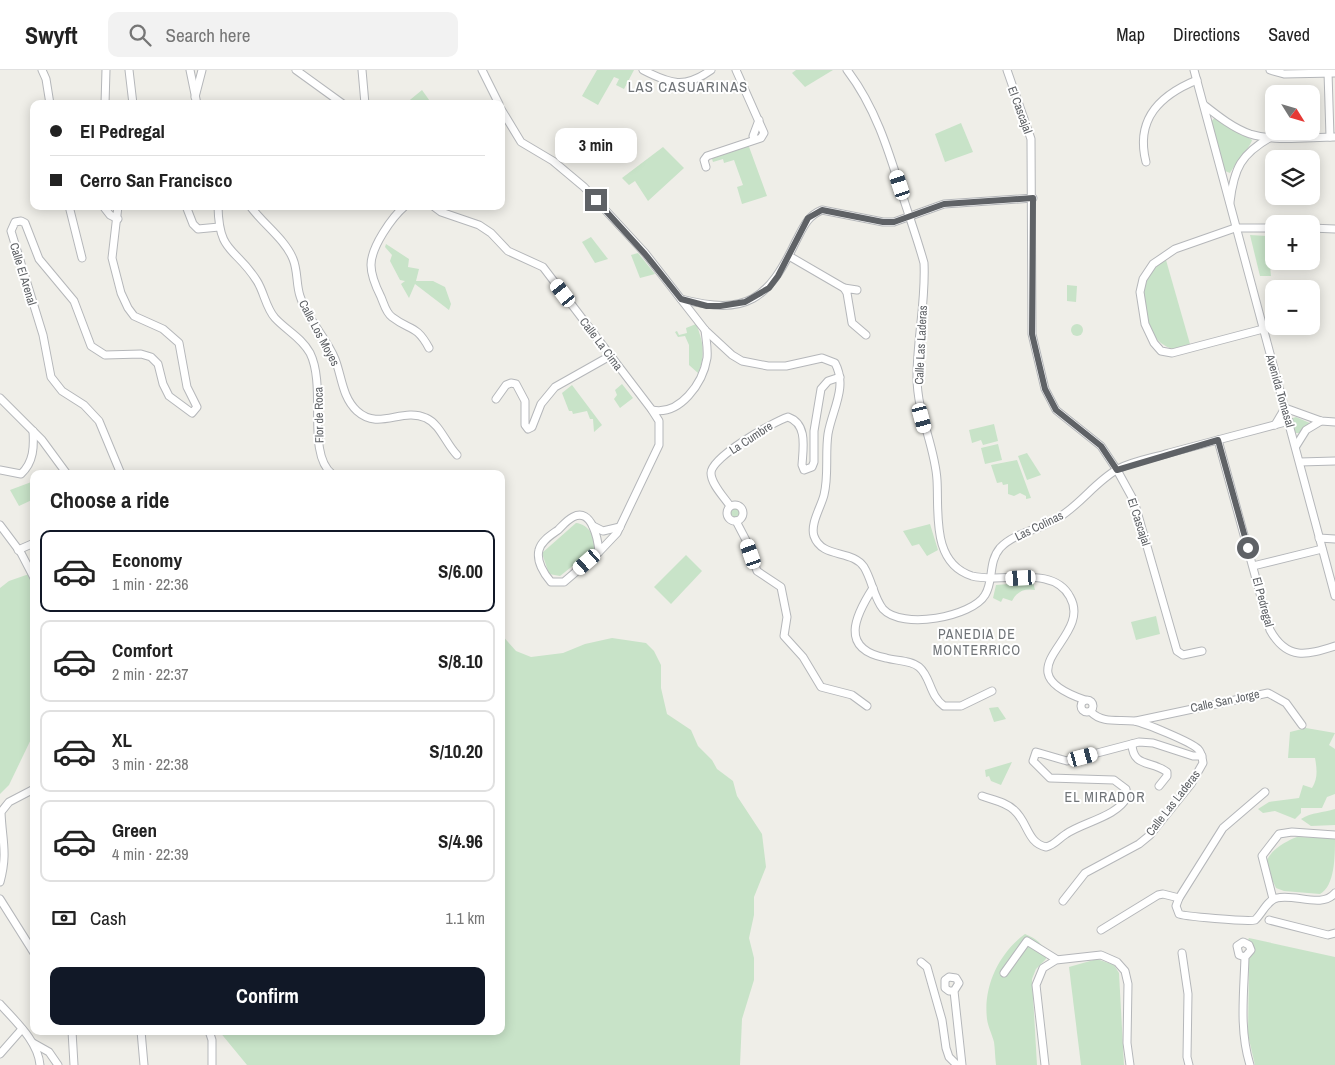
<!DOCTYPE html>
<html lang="en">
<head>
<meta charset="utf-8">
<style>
	:root { --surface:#fff; --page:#f2f2f2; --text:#222; --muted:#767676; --line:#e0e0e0; --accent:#111827 }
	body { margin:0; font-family:"Archivo Narrow",sans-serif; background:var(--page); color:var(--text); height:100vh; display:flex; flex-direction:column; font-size:19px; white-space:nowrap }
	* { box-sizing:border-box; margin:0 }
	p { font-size:16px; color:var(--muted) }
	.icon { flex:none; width:28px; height:28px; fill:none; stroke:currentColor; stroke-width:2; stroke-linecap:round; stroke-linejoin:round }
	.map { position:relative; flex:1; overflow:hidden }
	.sheet { position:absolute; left:30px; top:400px; width:475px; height:565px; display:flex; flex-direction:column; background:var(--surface); border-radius:10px; box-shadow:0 2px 12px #0003 }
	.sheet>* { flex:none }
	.banner { position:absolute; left:30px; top:30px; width:475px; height:110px; border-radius:10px; box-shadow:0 2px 12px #0003; display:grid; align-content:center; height:110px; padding:0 20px; background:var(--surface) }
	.needle { width:32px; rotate:127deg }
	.controls { position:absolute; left:1265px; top:15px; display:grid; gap:10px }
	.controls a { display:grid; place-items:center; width:55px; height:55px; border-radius:10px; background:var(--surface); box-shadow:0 2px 12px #0003; font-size:25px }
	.end { position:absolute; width:22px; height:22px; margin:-11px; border:6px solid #5f6266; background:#fff; box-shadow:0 0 0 2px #fff }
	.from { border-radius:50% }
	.bubble { position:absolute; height:35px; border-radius:10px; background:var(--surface); box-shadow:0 2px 12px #0003; font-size:16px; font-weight:800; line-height:35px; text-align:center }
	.car { position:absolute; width:15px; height:30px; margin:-15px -8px; border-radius:6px; box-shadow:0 0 4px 1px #0007; background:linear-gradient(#fff 24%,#345 0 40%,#fff 0 76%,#345 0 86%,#fff 0) }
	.banner b { display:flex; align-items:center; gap:18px; height:48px; font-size:19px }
	.banner b+b { border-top:1px solid var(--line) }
	.banner i { width:12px; height:12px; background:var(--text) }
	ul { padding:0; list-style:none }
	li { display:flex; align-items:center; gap:15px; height:82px; margin:0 10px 8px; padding:0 10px; border:2px solid var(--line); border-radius:10px }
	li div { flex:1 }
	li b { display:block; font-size:19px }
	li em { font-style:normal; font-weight:800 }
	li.selected { border-color:var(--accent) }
	li>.icon { width:45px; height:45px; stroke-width:1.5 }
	h2 { padding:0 20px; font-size:22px; line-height:60px }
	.pay { display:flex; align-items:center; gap:12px; height:55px; padding:0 20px; font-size:19px }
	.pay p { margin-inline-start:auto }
	.cta { display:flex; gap:10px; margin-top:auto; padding:10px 20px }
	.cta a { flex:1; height:58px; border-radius:10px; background:var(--accent); color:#fff; font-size:20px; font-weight:800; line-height:58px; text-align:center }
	header { display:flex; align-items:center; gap:30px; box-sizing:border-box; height:70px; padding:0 25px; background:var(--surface); border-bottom:1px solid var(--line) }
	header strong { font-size:24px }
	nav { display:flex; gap:28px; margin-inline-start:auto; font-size:18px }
	.search { width:350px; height:45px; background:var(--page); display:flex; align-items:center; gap:12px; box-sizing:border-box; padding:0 18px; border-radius:10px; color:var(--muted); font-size:19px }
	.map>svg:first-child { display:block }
	.green { fill:#c8e3c8 }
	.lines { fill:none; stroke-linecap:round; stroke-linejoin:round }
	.minor-casing { stroke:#b5b7ba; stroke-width:9 }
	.minor { stroke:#fff; stroke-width:7 }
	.route { stroke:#5f6266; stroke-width:6 }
	.labels { text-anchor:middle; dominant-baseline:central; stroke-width:4; stroke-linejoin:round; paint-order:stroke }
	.street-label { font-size:12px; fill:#5f6266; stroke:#fff }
	.neighbourhood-label { font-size:14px; letter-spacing:1px; fill:#707478; stroke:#fff }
	.quarter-label { font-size:15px; letter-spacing:1px; fill:#707478; stroke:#fff }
</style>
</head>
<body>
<header>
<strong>Swyft</strong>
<div class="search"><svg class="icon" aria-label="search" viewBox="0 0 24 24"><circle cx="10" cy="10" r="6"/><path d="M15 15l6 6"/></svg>Search here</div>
<nav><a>Map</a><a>Directions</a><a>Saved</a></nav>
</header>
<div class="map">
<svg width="1335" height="995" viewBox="0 0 1335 995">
	<rect width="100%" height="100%" fill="#efeee8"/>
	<g class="green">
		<polygon points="597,0 634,0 624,19 616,15 619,9 614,7 598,35 582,26"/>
		<polygon points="796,0 833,0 805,17 792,3"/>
		<polygon points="422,20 432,34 417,32 405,34"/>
		<path d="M1215,47L1252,70C1251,76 1235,94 1230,103L1225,101L1211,52Z"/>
		<polygon points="961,53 973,82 945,92 935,64"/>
		<polygon points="748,74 767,126 742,134 737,117 743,115 734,90 724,93 723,89 713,92 712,89 714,86"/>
		<polygon points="663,77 684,98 648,131 635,111 629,115 622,108"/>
		<polygon points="1250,165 1267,166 1271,206 1260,206"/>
		<polygon points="591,167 608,189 595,193 582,172"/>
		<polygon points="386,174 409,189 408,197 419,199 416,211 433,211 445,217 451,234 449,240 415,214 409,228 401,214 405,211 400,210 390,191 392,185 385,177"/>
		<polygon points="638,183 655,204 640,208 631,185"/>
		<path d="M1166,190L1190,274L1173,279C1138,270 1132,204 1166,190Z"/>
		<polygon points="1067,215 1077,216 1076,232 1067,231"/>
		<path d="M696,254C703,270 706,287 698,303L689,295V275L685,266L678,267L675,262L677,261L679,265L687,263L686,258Z"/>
		<circle cx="1077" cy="260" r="6"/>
		<polygon points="622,314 633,328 620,338 614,329 617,325 615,320"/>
		<polygon points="572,315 602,355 594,362 593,349 590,349 587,341 573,344 572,341 569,341 562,323"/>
		<polygon points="1296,347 1312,354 1299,363 1295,363 1290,349"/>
		<polygon points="994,354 998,371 983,375 981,370 972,373 969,360"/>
		<polygon points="998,374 1002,390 985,394 981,378"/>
		<polygon points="1027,383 1041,405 1027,410 1018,386"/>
		<polygon points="1017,390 1031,428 1026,429 1026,426 1020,423 1014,426 1008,424 1008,414 1003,415 1002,412 997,413 991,395"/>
		<polygon points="34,411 34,429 19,436 10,420"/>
		<circle cx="735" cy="443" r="8"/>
		<path d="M576,453C588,454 596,467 595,478L560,506L549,504L542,483Z"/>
		<polygon points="930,454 938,480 927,486 919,474 912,476 903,461"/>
		<polygon points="686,485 702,501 671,534 654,517"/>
		<polygon points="29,504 34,515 34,663 9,715 0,724 0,518 9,511"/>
		<path d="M1033,512L1035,520C1025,518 1017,521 1012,531L1003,528L1001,532L993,528L996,515Z"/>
		<polygon points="1156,546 1160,564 1136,570 1131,552"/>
		<polygon points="501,564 516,581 531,587 563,583 585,574 612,568 646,573 654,581 661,595 661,618 667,644 691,660 698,676 712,690 717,699 733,711 737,726 762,764 766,797 754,827 754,845 749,868 754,888 754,910 742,949 740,995 247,995 219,961 501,961"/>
		<polygon points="998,637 1006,649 994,652 989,638"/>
		<path d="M1306,658L1335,663L1329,675L1335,679V724L1327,727L1322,738H1301V743L1295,749L1275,741L1263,743L1258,739L1269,732L1299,728L1303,715L1312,718C1318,709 1317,699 1315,688H1288L1290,662Z"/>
		<polygon points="1012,692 1001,715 991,711 989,706 986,707 985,700"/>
		<path d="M1335,739V755L1311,756L1301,749C1312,742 1323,743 1335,739Z"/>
		<path d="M1297,767L1335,768C1335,786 1335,816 1320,824L1284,821L1276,818C1273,811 1268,803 1266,796C1264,784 1287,770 1297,767Z"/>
		<path d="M1025,864C1037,869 1046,875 1046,889L1036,899L1032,909L1037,995H996C995,987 995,979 994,972C992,964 988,957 987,949C983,916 999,883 1025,864Z"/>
		<polygon points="1249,868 1335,887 1335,995 1255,995 1248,965 1249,889 1255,879 1248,870"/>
		<polygon points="1097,889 1114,895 1119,903 1124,995 1081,995 1069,897"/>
	</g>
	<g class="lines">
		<defs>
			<g id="minor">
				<polyline points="42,0 46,9 50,34"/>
				<polyline points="129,0 133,34"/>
				<polyline points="190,0 197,34"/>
				<polyline points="296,0 343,34"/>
				<polyline points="362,0 365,34"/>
				<polyline points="482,0 499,34"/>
				<path d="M643,0C670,14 685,19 711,0"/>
				<path d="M847,0C876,38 889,82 903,127C910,149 918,171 924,193C926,231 917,269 917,307C917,344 935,376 937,410C939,442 931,493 972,506C1002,514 1053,494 1070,527C1094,569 998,600 1085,630"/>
				<polyline points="1007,0 1031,69 1032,264 1045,319 1056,340 1101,376 1117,400 1134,431 1177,581 1183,585 1202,581"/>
				<polyline points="1194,0 1335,526"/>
				<polyline points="1270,0 1284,4 1335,3"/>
				<polyline points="1328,2 1330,67"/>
				<polyline points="195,27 202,0"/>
				<polyline points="105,34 106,0"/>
				<path d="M1204,35C1218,46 1233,58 1250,64C1276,72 1308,67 1335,67"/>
				<path d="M501,39L521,72L553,91L584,117L645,183L705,260L732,285L742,291L768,296H786L822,288L835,293C848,317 832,340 828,364C825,384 829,405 824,425C821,437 810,454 814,466C822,489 852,479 864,497C872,510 874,528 883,539C902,560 972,547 985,525C994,511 988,492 1000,478C1015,462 1040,460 1058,448C1080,435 1096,411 1118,399C1133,391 1153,388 1169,383C1209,372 1249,362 1289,351"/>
				<polyline points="755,69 753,66 759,50"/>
				<path d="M1146,92C1135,49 1160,25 1197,10"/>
				<polyline points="706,97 704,90 707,86 761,68 764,63 736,0"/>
				<path d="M1230,132C1234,98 1241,84 1271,67"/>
				<polyline points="69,136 82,188"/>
				<polyline points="103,136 110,145 118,149"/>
				<polyline points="118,136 112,188 121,223 128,238 134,246 163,259 179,273 187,317 197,337 192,343 169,326 163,314 158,294 151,287 141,284 105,285 91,276 74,231 39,189 25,153 21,151 15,152 11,161 43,265 51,307 62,321 84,335 99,351 121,404"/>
				<polyline points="186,136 193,154 198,159 219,157"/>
				<path d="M218,136C219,185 235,176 257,211C264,222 266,238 275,248C287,261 301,267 310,283C327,317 306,383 332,404"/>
				<path d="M250,136C263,154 285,169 293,189C298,201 296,214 300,226C307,249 326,267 335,289C342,307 342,327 357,341C379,361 402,337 426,348C440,354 446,374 457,385"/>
				<path d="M405,136C392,147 371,177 371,195C371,206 376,217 381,227C384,234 386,243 392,247C410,261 416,254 429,278"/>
				<path d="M433,136L441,142L479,155L491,163L508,181L543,197L652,340C680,346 703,313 707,288C708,278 706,270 705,260"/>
				<polyline points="1311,158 1335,159"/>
				<polyline points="789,186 844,218"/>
				<polyline points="857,220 844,218 847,223 852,253 866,265"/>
				<path d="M681,229C747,246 768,230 796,171C803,158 807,146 822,140L883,152H894L944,134L1033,128"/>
				<polyline points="1263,259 1172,283 1161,281 1154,273 1145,254 1140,222 1143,209 1153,194 1175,179 1235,158 1274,158"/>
				<polyline points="0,328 42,370 67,404"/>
				<polyline points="496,329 506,315 511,313 516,314 525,331 525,355 528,359 532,357 541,334 555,317 610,286"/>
				<polyline points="1275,355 1285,338 1321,351 1335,352"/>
				<path d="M1218,370L1270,560C1287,591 1307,585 1335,576"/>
				<polyline points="1296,376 1306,360 1321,351"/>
				<polyline points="1300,392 1335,391"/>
				<path d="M0,400L21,404C34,392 34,376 33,361"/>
				<circle cx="735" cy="443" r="8"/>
				<path d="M730,436C724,427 711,414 711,403C711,387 773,352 788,347C808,354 803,378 802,395L804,400L812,397L814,392V361L821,319L828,311L840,307"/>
				<polyline points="736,451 748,474 757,501 781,517 787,547 784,566 803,587 821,617 852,625 867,636"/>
				<polyline points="0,455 21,483 34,508"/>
				<polyline points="593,456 603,461 620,457"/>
				<polyline points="1319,468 1335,469"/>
				<polyline points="18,480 34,473"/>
				<path d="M599,482C598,470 592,437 573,447C567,450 562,456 558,460C551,465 541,471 539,480C536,491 544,504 551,512H564L599,482L617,463L659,375V351L652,340"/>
				<polyline points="1253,496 1322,479"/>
				<path d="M873,518C855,546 839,579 886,588C896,591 911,590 919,597C931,607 929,625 944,636H961L992,621"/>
				<circle cx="1087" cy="636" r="6"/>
				<polyline points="1136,651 1268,623 1286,633 1302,655"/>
				<path d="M1132,674C1133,698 1151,690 1167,702V706L1159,716"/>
				<path d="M1265,722L1223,758L1179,828L1176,836L1179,844C1182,846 1247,852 1255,850C1262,844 1267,830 1277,828C1294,823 1322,839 1335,823"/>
				<path d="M982,726C993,730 1006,732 1014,740C1028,752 1027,773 1046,777C1055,775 1058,769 1066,764C1083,752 1117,747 1127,727L1126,719L1114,710L1050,708L1033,691L1036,682L1067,691L1139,672L1153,673L1193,686H1202"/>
				<path d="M0,812C8,783 2,770 1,742L9,732L34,719"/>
				<polyline points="0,829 34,883"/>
				<polyline points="1273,829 1262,786 1279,764 1292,762 1335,765"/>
				<path d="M1063,831L1085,803L1139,774L1150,765L1191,714L1203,693C1202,688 1202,683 1198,679C1191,672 1145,653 1134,651C1119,649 1103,654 1091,642"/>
				<polyline points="1269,850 1328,865 1335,863"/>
				<polyline points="1101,860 1158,825 1163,824 1179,828"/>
				<polyline points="1182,883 1188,924 1187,987 1189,995"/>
				<path d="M1245,887L1239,885L1237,876L1243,872L1249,875L1251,880L1245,887C1244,922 1239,960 1250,995"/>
				<polyline points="921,892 927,897 942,950 946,978 949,987 957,995"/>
				<polyline points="1004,903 1027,871 1056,889"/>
				<polyline points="954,921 949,921 945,918 945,910 949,907 956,908 959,913 954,921 962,995"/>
				<path d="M0,934C15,951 38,971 40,995"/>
				<polyline points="72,961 74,995"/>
				<polyline points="141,961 144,995"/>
				<polyline points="209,961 212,970 212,995"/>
				<polyline points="33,973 49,982 58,995"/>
				<polyline points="0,984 22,959"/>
				<polyline points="1045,995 1036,915 1043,898 1056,890 1101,885 1117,892 1125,901 1128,914 1127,973 1130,995"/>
			</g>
		</defs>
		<use href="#minor" class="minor-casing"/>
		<use href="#minor" class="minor"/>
	</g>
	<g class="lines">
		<polyline class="route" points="596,130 645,184 681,229 707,236 720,236 745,232 769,218 778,206 808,148 822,140 883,152 894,152 944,134 1033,128 1032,264 1045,319 1056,340 1101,376 1117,400 1218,370 1248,478"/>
	</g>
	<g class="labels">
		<g class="street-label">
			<text transform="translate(1020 40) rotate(70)">El Cascajal</text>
			<text transform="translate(23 204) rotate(73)">Calle El Arenal</text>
			<text transform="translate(319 263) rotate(62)">Calle Los Moyes</text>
			<text transform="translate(601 274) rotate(53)">Calle La Cima</text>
			<text transform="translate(921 275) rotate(-87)">Calle Las Laderas</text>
			<text transform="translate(1280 321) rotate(74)">Avenida Tomasal</text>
			<text transform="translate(319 345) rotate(-91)">Flor de Roca</text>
			<text transform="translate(751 368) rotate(-33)">La Cumbre</text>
			<text transform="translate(1139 452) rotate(72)">El Cascajal</text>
			<text transform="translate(1039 456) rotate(-26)">Las Colinas</text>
			<text transform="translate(1263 532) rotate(75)">El Pedregal</text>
			<text transform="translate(1225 631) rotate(-12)">Calle San Jorge</text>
			<text transform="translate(1173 733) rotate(-52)">Calle Las Laderas</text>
		</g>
		<g class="neighbourhood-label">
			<text x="977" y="564">PANEDIA DE<tspan x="977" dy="16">MONTERRICO</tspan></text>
			<text x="1105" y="727">EL MIRADOR</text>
		</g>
		<g class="quarter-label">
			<text x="688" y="16">LAS CASUARINAS</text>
		</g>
	</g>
</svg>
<div class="controls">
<a><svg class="needle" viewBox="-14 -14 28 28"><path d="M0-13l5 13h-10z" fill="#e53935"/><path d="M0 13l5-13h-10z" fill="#767676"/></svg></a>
<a><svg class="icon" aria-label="layers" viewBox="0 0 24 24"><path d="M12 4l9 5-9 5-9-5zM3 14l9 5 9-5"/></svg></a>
<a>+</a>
<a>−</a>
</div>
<i class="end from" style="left:1248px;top:478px"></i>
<i class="end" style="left:596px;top:130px"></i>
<div class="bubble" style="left:555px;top:58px;width:82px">3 min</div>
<i class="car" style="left:900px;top:115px;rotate:342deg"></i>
<i class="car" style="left:563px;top:223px;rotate:323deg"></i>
<i class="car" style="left:922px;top:348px;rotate:165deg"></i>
<i class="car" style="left:751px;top:484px;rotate:341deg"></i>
<i class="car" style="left:587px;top:492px;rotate:229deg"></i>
<i class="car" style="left:1021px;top:508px;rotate:267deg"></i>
<i class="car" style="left:1083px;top:687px;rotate:75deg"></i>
<div class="banner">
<b><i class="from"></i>El Pedregal</b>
<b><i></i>Cerro San Francisco</b>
</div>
<section class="sheet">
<h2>Choose a ride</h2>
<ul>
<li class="selected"><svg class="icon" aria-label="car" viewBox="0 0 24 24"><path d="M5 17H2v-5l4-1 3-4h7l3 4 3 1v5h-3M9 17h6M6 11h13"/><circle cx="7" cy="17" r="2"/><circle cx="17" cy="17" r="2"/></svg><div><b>Economy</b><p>1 min · 22:36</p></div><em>S/6.00</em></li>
<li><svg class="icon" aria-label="car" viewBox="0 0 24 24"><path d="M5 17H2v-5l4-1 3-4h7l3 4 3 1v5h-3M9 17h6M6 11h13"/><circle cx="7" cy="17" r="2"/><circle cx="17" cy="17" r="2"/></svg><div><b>Comfort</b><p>2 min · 22:37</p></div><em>S/8.10</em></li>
<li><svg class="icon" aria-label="car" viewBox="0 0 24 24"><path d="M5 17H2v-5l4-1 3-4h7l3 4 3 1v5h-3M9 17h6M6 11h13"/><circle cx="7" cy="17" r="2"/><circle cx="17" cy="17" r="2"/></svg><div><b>XL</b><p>3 min · 22:38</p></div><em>S/10.20</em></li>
<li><svg class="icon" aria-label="car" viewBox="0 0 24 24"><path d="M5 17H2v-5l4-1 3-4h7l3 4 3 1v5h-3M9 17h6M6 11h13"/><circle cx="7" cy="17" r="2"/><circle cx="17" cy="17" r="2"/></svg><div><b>Green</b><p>4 min · 22:39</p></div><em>S/4.96</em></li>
</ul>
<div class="pay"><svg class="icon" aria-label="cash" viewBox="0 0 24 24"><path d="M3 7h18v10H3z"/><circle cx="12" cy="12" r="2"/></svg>Cash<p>1.1 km</p></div>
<div class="cta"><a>Confirm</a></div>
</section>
</div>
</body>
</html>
